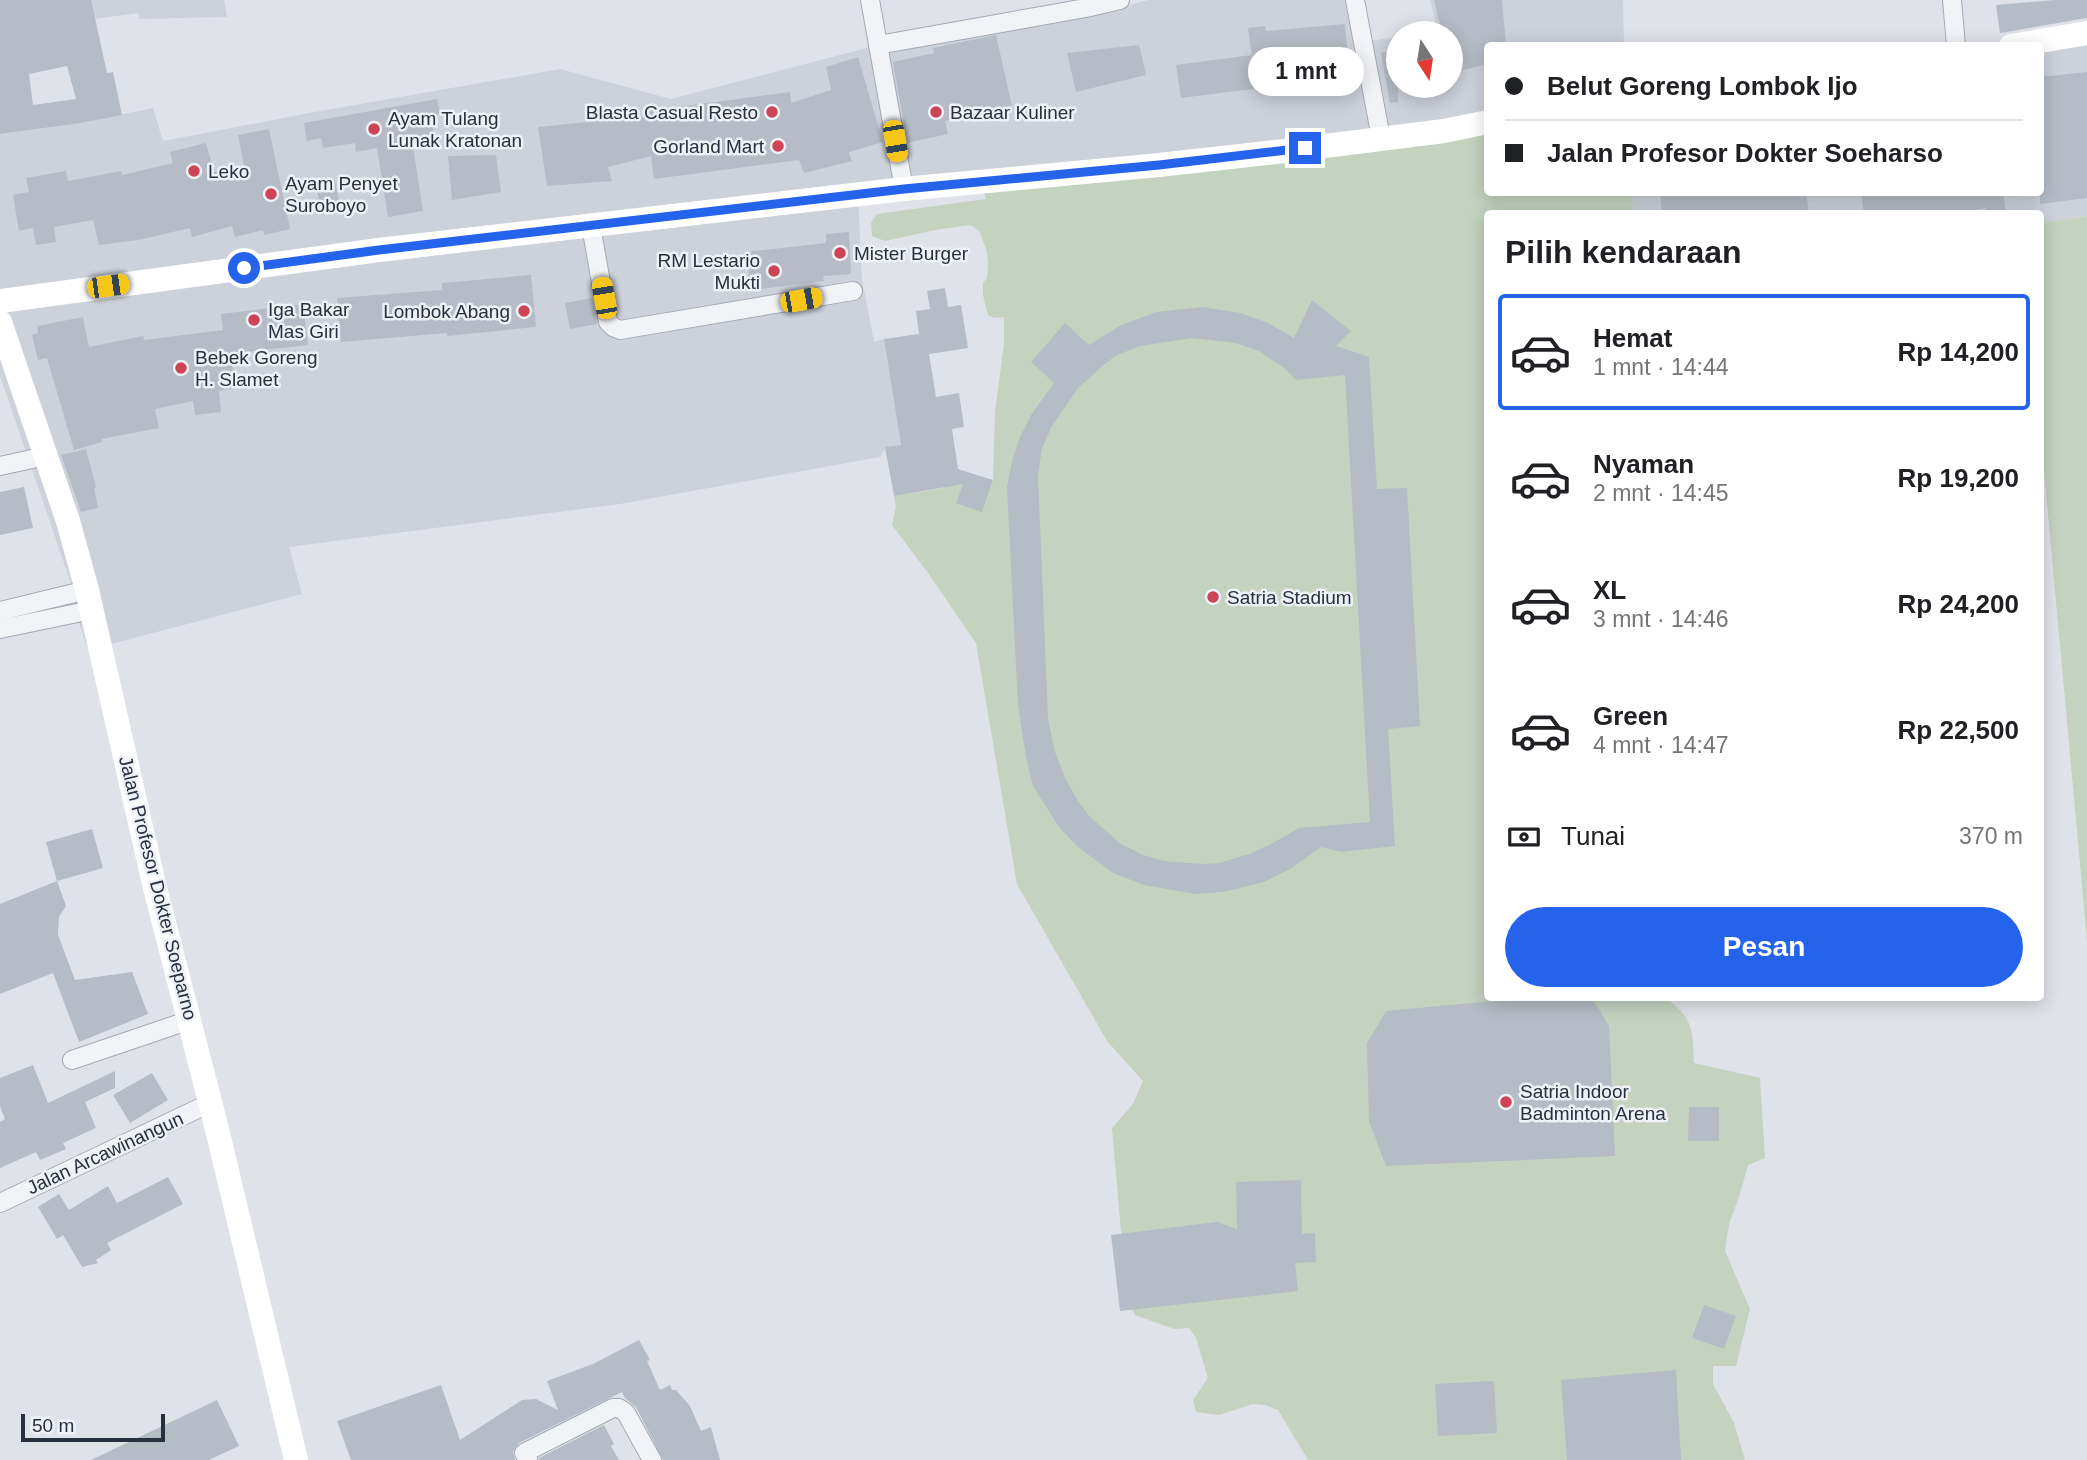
<!DOCTYPE html>
<html lang="id">
<head>
<meta charset="utf-8">
<style>
	:root { --surface:#fff; --page:#f6f6f6; --text:#202124; --muted:#757577; --line:#e0e0e0; --accent:#2563eb }
	body { margin:0; font-family:Arial,sans-serif; background:var(--page); color:var(--text); height:100vh; display:flex; flex-direction:column; font-size:26px; white-space:nowrap }
	* { box-sizing:border-box; margin:0 }
	p { font-size:23px; color:var(--muted) }
	.icon { flex:none; width:38px; height:38px; fill:none; stroke:currentColor; stroke-width:2; stroke-linecap:round; stroke-linejoin:round }
	.map { position:relative; flex:1; overflow:hidden }
	.details { position:absolute; left:1484px; top:210px; width:560px; height:791px; display:flex; flex-direction:column; background:var(--surface); border-radius:7px; box-shadow:0 4px 18px #0003 }
	.details>* { flex:none }
	.top-card { position:absolute; left:1484px; top:42px; width:560px; height:154px; border-radius:7px; box-shadow:0 4px 18px #0003; display:grid; align-content:center; height:154px; padding:0 21px; background:var(--surface) }
	.needle { width:46px; rotate:168deg }
	.tools { position:absolute; left:1386px; top:21px; display:grid; gap:14px }
	.tools a { display:grid; place-items:center; width:77px; height:77px; border-radius:50%; background:var(--surface); box-shadow:0 4px 18px #0003; font-size:35px }
	.scale { position:absolute; left:21px; bottom:18px; width:144px; box-sizing:border-box; padding-left:7px; border:4px solid #28303f; border-top:0; font-size:19px; line-height:24px; white-space:nowrap; color:#28303f; -webkit-text-stroke:5px #eef1f6; paint-order:stroke }
	.end { position:absolute; width:32px; height:32px; margin:-16px; border:9px solid #2563eb; background:#fff; box-shadow:0 0 0 4px #fff }
	.from { border-radius:50% }
	.bubble { position:absolute; height:49px; border-radius:24px; background:var(--surface); box-shadow:0 4px 18px #0003; font-size:23px; font-weight:600; line-height:49px; text-align:center }
	.car { position:absolute; width:21px; height:42px; margin:-21px -10px; border-radius:9px; box-shadow:0 0 5px 2px #0007; background:linear-gradient(#f5c518 24%,#345 0 40%,#f5c518 0 76%,#345 0 86%,#f5c518 0) }
	.top-card b { display:flex; align-items:center; gap:24px; height:66px; font-size:26px }
	.top-card b+b { border-top:2px solid var(--line) }
	.top-card i { width:18px; height:18px; background:var(--text) }
	ul { padding:0; list-style:none }
	li { display:flex; align-items:center; gap:21px; height:116px; margin:0 14px 10px; padding:0 7px; border:4px solid transparent; border-radius:7px }
	li div { flex:1 }
	li b { display:block; font-size:26px }
	li em { font-style:normal; font-weight:600 }
	li.active { border-color:var(--accent) }
	li>.icon { width:63px; height:63px; stroke-width:1.5 }
	h2 { padding:0 21px; font-size:32px; line-height:84px }
	.pay { display:flex; align-items:center; gap:18px; height:77px; padding:0 21px; font-size:26px }
	.pay p { margin-inline-start:auto }
	.primary-button { display:flex; gap:14px; margin-top:auto; padding:14px 21px }
	.primary-button a { flex:1; height:80px; border-radius:42px; background:var(--accent); color:#fff; font-size:28px; font-weight:600; line-height:80px; text-align:center }
	.map>svg:first-child { display:block }
	.built { fill:#cdd1da }
	.green { fill:#c4d2c0 }
	.building { fill:#b6bcc5; fill-rule:evenodd }
	.lines { fill:none; stroke-linecap:round; stroke-linejoin:round }
	.street-casing { stroke:#a4a9b2; stroke-width:20 }
	.street { stroke:#f2f3f7; stroke-width:18 }
	.secondary { stroke:#fff; stroke-width:24 }
	.route { stroke:#2563eb; stroke-width:9 }
	.poi-dot { fill:#ce4356; stroke:#eef1f6; stroke-width:2.5 }
	.labels { text-anchor:middle; dominant-baseline:central; stroke-width:5; stroke-linejoin:round; paint-order:stroke }
	.poi-label { font-size:19px; fill:#28303f; stroke:#eef1f6; text-anchor:start }
	.street-label { font-size:19px; fill:#28303f; stroke:#eef1f6 }
</style>
</head>
<body>
<div class="map">
<svg width="2087" height="1460" viewBox="0 0 2087 1460">
	<rect width="100%" height="100%" fill="#dfe2e8"/>
	<g class="built">
		<polygon points="0,0 224,0 227,17 140,19 138,13 0,32"/>
		<polygon points="1149,0 1346,0 1355,43 1398,37 1398,86 1451,86 1451,33 1428,33 1438,31 1430,0 1623,0 1624,45 1488,46 1487,126 858,198 862,279 874,342 884,339 901,445 886,447 880,457 620,504 289,547 302,594 88,650 78,620 79,614 74,592 0,376 0,134 81,123 153,108 163,141 315,112 560,69 671,99 878,45 1090,15"/>
		<polygon points="2087,36 2087,216 2041,223 2040,214 1633,213 1632,193 2040,192 2040,46"/>
	</g>
	<g class="green">
		<path d="M1487,126L1488,192L1632,193L1633,213L1488,214V998H1666C1693,1018 1693,1030 1694,1063L1760,1078L1765,1158L1748,1165L1739,1197L1729,1224L1725,1251L1750,1309L1736,1366H1713V1384L1734,1423L1745,1460H1308L1278,1410L1265,1405L1253,1404L1219,1415L1196,1412L1193,1400L1208,1378L1196,1338L1189,1328L1174,1329L1135,1315L1127,1300L1130,1276L1121,1232L1112,1128L1133,1104L1143,1081L1107,1041L1017,884L976,643L928,573L892,525L896,507L894,496L943,488L959,474L967,472L957,503L982,511L993,480L995,412L1004,344V317L994,318L988,315L983,295V283L987,278L988,264L987,252L980,232L971,225L935,230L885,241L872,236L871,223L877,214L986,199L982,185Z"/>
		<polygon points="2087,216 2087,940 2041,438 2041,223"/>
	</g>
	<g class="building">
		<path d="M0,0H91L107,73L113,72L122,115L81,123L0,134ZM67,66L76,99L33,105L29,74Z"/>
		<polygon points="1434,0 1502,0 1506,46 1488,46 1488,64 1451,73 1451,33 1442,33"/>
		<polygon points="2055,0 2087,0 2087,18 2000,33 1996,5"/>
		<polygon points="1345,24 1351,92 1300,96 1299,83 1181,98 1176,65 1252,55 1248,28 1265,26 1266,31"/>
		<polygon points="996,35 1012,106 945,121 948,134 907,143 893,62 934,53 933,48"/>
		<polygon points="1139,45 1146,75 1076,92 1067,53"/>
		<polygon points="1398,49 1398,102 1390,103 1381,53"/>
		<polygon points="858,57 883,142 849,152 852,161 804,173 799,160 654,179 651,156 608,167 612,181 547,186 538,127 646,116 646,111 790,92 791,103 831,90 826,67"/>
		<polygon points="2087,72 2087,198 2040,204 2040,77"/>
		<polygon points="437,99 440,114 431,116 434,136 412,140 423,211 388,217 377,148 356,152 355,143 323,148 321,138 307,141 304,123"/>
		<polygon points="269,129 290,229 264,235 263,230 235,237 232,226 192,237 190,228 138,240 99,245 93,220 54,227 56,242 36,245 33,228 19,231 13,195 29,192 26,178 66,171 68,181 121,171 122,175 173,163 170,152 206,143 214,172 244,166 238,135"/>
		<polygon points="496,155 501,192 452,200 448,156"/>
		<polygon points="335,180 341,211 321,215 316,183"/>
		<polygon points="1660,192 1806,192 1809,214 1712,214 1712,210 1662,214"/>
		<polygon points="1861,192 2003,192 2006,214 1986,214 1986,208 1944,214 1864,214"/>
		<polygon points="849,232 851,274 823,276 824,281 751,290 746,252 826,243 826,234"/>
		<polygon points="531,275 536,327 447,336 447,333 341,342 337,298 442,290 442,283"/>
		<polygon points="945,288 948,307 961,305 968,348 929,354 936,397 959,393 964,427 952,429 958,469 993,480 982,512 956,503 963,484 894,496 885,447 901,445 884,339 919,334 916,311 930,309 927,291"/>
		<polygon points="592,298 597,324 570,329 565,303"/>
		<path d="M1312,300L1351,331L1336,346L1369,357L1377,489L1407,488L1420,726L1388,729L1395,846L1341,852L1321,847L1290,869L1264,882L1223,892L1196,894L1144,885L1113,873L1078,847L1059,827L1033,786L1026,757L1018,705L1007,487L1012,461L1020,437L1031,415L1054,383L1031,362L1065,323L1089,345L1121,325L1157,312L1203,307L1240,313L1266,322L1294,338ZM1192,338L1236,343L1259,351L1287,370L1296,380L1345,375L1370,822L1299,828L1273,843L1249,854L1219,863L1202,864L1164,861L1143,855L1121,844L1090,817L1078,801L1065,778L1055,752L1048,719L1038,475L1042,448L1052,426L1078,388L1099,369L1115,356L1140,346Z"/>
		<polygon points="303,304 308,345 228,354 239,387 219,391 221,412 195,415 193,401 155,409 159,428 101,439 102,442 74,450 47,358 38,360 32,335 38,333 37,326 83,317 89,347 143,336 144,340 223,330 221,314"/>
		<polygon points="86,449 96,487 94,488 98,508 81,512 61,455"/>
		<polygon points="24,487 33,528 0,535 0,492"/>
		<polygon points="92,829 103,868 57,881 46,842"/>
		<polygon points="57,881 66,906 59,917 58,935 75,980 132,972 148,1014 79,1042 53,973 0,994 0,904"/>
		<polygon points="1525,998 1592,998 1609,1026 1615,1156 1386,1166 1369,1121 1367,1043 1386,1011"/>
		<polygon points="33,1065 48,1103 115,1071 115,1088 85,1102 96,1128 63,1143 66,1149 40,1160 36,1152 0,1168 0,1122 5,1119 0,1106 0,1078"/>
		<polygon points="152,1073 168,1100 130,1123 113,1095"/>
		<polygon points="1689,1107 1719,1107 1719,1141 1688,1141"/>
		<polygon points="168,1177 183,1204 107,1243 111,1250 96,1260 98,1263 82,1267 63,1235 57,1239 38,1207 59,1194 69,1210 108,1186 117,1203"/>
		<polygon points="1301,1180 1302,1234 1315,1233 1316,1262 1295,1263 1298,1291 1120,1311 1111,1235 1217,1222 1237,1229 1236,1182"/>
		<polygon points="1704,1305 1736,1316 1724,1349 1692,1338"/>
		<polygon points="639,1340 650,1360 647,1361 660,1390 670,1385 672,1390 676,1390 690,1406 701,1431 711,1427 720,1460 663,1460 636,1407 625,1398 622,1392 519,1443 513,1452 515,1460 351,1460 337,1421 441,1385 460,1440 522,1400 536,1399 558,1410 547,1381 593,1364"/>
		<polygon points="1676,1370 1681,1460 1567,1460 1561,1380"/>
		<polygon points="1494,1381 1497,1433 1438,1436 1435,1384"/>
		<polygon points="217,1400 239,1446 209,1460 91,1460"/>
		<polygon points="604,1425 614,1444 611,1446 619,1460 539,1460 539,1458"/>
	</g>
	<g class="lines">
		<defs>
			<g id="street">
				<polyline points="870,0 904,189"/>
				<polyline points="1355,0 1381,138"/>
				<polyline points="1952,0 1956,46"/>
				<polyline points="878,45 1086,8 1120,0"/>
				<polyline points="591,226 608,322 613,327 620,330 853,291"/>
				<polyline points="0,466 46,456"/>
				<polyline points="0,611 87,590"/>
				<polyline points="0,629 92,610"/>
				<polyline points="72,1060 190,1020"/>
				<polyline points="0,1203 210,1103"/>
				<polyline points="528,1460 524,1453 613,1408 619,1408 626,1413 652,1460"/>
			</g>
		</defs>
		<use href="#street" class="street-casing"/>
		<use href="#street" class="street"/>
		<g class="secondary">
			<polyline points="2011,46 2087,33"/>
			<polyline points="0,301 379,250 904,189 1159,165 1285,151 1444,131 1488,122"/>
			<polyline points="0,322 68,521 87,590 154,884 216,1125 296,1460"/>
		</g>
	</g>
	<g class="lines">
		<polyline class="route" points="244,268 379,250 904,189 1159,165 1305,148"/>
	</g>
	<g class="poi-dot">
		<circle cx="772" cy="112" r="7"/>
		<circle cx="936" cy="112" r="7"/>
		<circle cx="374" cy="129" r="7"/>
		<circle cx="778" cy="146" r="7"/>
		<circle cx="194" cy="171" r="7"/>
		<circle cx="271" cy="194" r="7"/>
		<circle cx="840" cy="253" r="7"/>
		<circle cx="774" cy="271" r="7"/>
		<circle cx="524" cy="311" r="7"/>
		<circle cx="254" cy="320" r="7"/>
		<circle cx="181" cy="368" r="7"/>
		<circle cx="1213" cy="597" r="7"/>
		<circle cx="1506" cy="1102" r="7"/>
	</g>
	<g class="labels">
		<g class="poi-label">
			<text x="758" y="112" text-anchor="end">Blasta Casual Resto</text>
			<text x="950" y="112">Bazaar Kuliner</text>
			<text x="388" y="118">Ayam Tulang<tspan x="388" dy="22">Lunak Kratonan</tspan></text>
			<text x="764" y="146" text-anchor="end">Gorland Mart</text>
			<text x="208" y="171">Leko</text>
			<text x="285" y="183">Ayam Penyet<tspan x="285" dy="22">Suroboyo</tspan></text>
			<text x="854" y="253">Mister Burger</text>
			<text x="760" y="260" text-anchor="end">RM Lestario<tspan x="760" dy="22">Mukti</tspan></text>
			<text x="268" y="309">Iga Bakar<tspan x="268" dy="22">Mas Giri</tspan></text>
			<text x="510" y="311" text-anchor="end">Lombok Abang</text>
			<text x="195" y="357">Bebek Goreng<tspan x="195" dy="22">H. Slamet</tspan></text>
			<text x="1227" y="597">Satria Stadium</text>
			<text x="1520" y="1091">Satria Indoor<tspan x="1520" dy="22">Badminton Arena</tspan></text>
		</g>
		<g class="street-label">
			<text transform="translate(158 888) rotate(76)">Jalan Profesor Dokter Soeparno</text>
			<text transform="translate(105 1153) rotate(-25)">Jalan Arcawinangun</text>
		</g>
	</g>
</svg>
<div class="tools">
<a><svg class="needle" viewBox="-14 -14 28 28"><path d="M0-13l5 13h-10z" fill="#e53935"/><path d="M0 13l5-13h-10z" fill="#757577"/></svg></a>
</div>
<div class="scale">50 m</div>
<i class="end from" style="left:244px;top:268px"></i>
<i class="end" style="left:1305px;top:148px"></i>
<div class="bubble" style="left:1248px;top:47px;width:116px">1 mnt</div>
<i class="car" style="left:895px;top:141px;rotate:170deg"></i>
<i class="car" style="left:108px;top:286px;rotate:82deg"></i>
<i class="car" style="left:604px;top:298px;rotate:350deg"></i>
<i class="car" style="left:801px;top:300px;rotate:80deg"></i>
<div class="top-card">
<b><i class="from"></i>Belut Goreng Lombok Ijo</b>
<b><i></i>Jalan Profesor Dokter Soeharso</b>
</div>
<section class="details">
<h2>Pilih kendaraan</h2>
<ul>
<li class="active"><svg class="icon" aria-label="car" viewBox="0 0 24 24"><path d="M5 17H2v-5l4-1 3-4h7l3 4 3 1v5h-3M9 17h6M6 11h13"/><circle cx="7" cy="17" r="2"/><circle cx="17" cy="17" r="2"/></svg><div><b>Hemat</b><p>1 mnt · 14:44</p></div><em>Rp 14,200</em></li>
<li><svg class="icon" aria-label="car" viewBox="0 0 24 24"><path d="M5 17H2v-5l4-1 3-4h7l3 4 3 1v5h-3M9 17h6M6 11h13"/><circle cx="7" cy="17" r="2"/><circle cx="17" cy="17" r="2"/></svg><div><b>Nyaman</b><p>2 mnt · 14:45</p></div><em>Rp 19,200</em></li>
<li><svg class="icon" aria-label="car" viewBox="0 0 24 24"><path d="M5 17H2v-5l4-1 3-4h7l3 4 3 1v5h-3M9 17h6M6 11h13"/><circle cx="7" cy="17" r="2"/><circle cx="17" cy="17" r="2"/></svg><div><b>XL</b><p>3 mnt · 14:46</p></div><em>Rp 24,200</em></li>
<li><svg class="icon" aria-label="car" viewBox="0 0 24 24"><path d="M5 17H2v-5l4-1 3-4h7l3 4 3 1v5h-3M9 17h6M6 11h13"/><circle cx="7" cy="17" r="2"/><circle cx="17" cy="17" r="2"/></svg><div><b>Green</b><p>4 mnt · 14:47</p></div><em>Rp 22,500</em></li>
</ul>
<div class="pay"><svg class="icon" aria-label="cash" viewBox="0 0 24 24"><path d="M3 7h18v10H3z"/><circle cx="12" cy="12" r="2"/></svg>Tunai<p>370 m</p></div>
<div class="primary-button"><a>Pesan</a></div>
</section>
</div>
</body>
</html>
